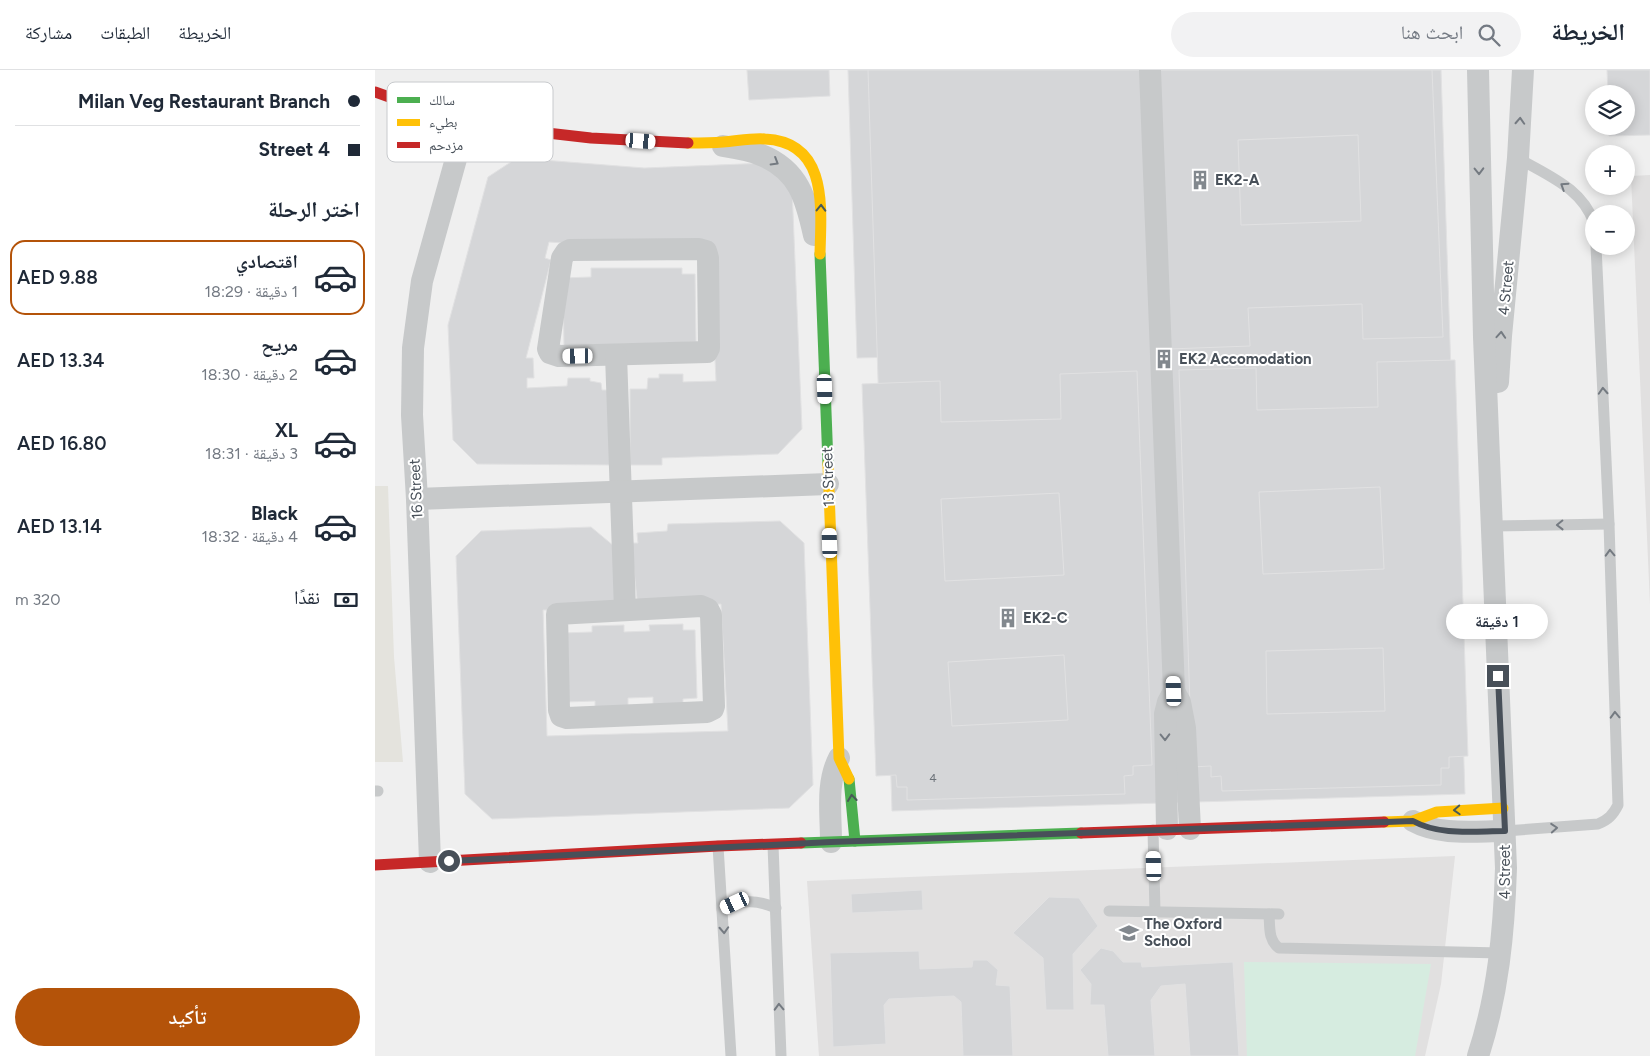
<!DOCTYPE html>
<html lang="ar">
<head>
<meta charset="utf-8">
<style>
	:root { --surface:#fff; --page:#f2f2f3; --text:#1f2937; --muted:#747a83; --line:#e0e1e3; --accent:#b45309 }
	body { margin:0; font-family:Figtree,"Noto Naskh Arabic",sans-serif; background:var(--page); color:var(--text); direction:rtl; height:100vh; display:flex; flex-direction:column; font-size:19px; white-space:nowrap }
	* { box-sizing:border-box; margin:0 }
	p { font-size:16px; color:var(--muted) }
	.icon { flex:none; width:28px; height:28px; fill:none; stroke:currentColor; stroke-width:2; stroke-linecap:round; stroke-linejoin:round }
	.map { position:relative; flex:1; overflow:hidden; direction:ltr }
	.drawer { display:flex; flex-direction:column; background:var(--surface); width:375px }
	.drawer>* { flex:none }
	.guide { display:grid; align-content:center; height:110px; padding:0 15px; background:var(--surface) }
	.tools { position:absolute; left:1210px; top:15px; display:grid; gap:10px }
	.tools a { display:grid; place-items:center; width:50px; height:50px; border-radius:50%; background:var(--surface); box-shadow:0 2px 12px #0003; font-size:25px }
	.end { position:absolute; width:22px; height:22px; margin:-11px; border:6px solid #485059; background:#fff; box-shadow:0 0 0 2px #fff }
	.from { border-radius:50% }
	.bubble { position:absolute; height:35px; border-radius:18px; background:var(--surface); box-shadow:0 2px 12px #0003; font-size:16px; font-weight:600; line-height:35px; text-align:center; direction:rtl }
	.car { position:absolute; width:15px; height:30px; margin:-15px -8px; border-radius:6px; box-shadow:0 0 4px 1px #0007; background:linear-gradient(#fff 24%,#345 0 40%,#fff 0 76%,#345 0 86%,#fff 0) }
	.guide b { display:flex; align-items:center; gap:18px; height:48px; font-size:19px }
	.guide b+b { border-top:1px solid var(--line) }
	.guide i { width:12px; height:12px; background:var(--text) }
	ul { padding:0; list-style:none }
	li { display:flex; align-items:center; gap:15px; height:75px; margin:0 10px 8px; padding:0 5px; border:2px solid transparent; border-radius:15px }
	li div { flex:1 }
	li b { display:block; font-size:19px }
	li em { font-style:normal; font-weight:600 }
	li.current { border-color:var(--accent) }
	li>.icon { width:45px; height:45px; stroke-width:1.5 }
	h2 { padding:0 15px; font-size:22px; line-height:60px }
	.pay { display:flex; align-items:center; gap:12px; height:55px; padding:0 15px; font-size:19px }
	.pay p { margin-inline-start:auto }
	.action { display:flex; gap:10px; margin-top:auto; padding:10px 15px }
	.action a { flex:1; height:58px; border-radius:30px; background:var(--accent); color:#fff; font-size:20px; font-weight:600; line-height:58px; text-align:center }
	header { display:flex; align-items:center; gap:30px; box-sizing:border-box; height:70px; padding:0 25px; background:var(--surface); border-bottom:1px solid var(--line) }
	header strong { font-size:24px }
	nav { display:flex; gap:28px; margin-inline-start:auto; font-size:18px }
	.search { width:350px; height:45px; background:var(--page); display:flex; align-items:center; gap:12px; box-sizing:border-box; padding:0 18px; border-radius:28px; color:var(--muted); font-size:19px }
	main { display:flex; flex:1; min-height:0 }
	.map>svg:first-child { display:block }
	.commercial { fill:#e4e3dd }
	.education { fill:#e1e0e0 }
	.green { fill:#d6ece0 }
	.building { fill:#d5d6d8; stroke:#e1e1e2; fill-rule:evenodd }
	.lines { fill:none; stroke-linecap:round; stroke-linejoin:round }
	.lane { stroke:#c7c9ca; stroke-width:11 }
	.street { stroke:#c7c9ca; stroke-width:22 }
	.fast { stroke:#4caf50; stroke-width:11 }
	.slow { stroke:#ffc107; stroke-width:11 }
	.jam { stroke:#c62828; stroke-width:11 }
	.oneway { stroke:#747a81 }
	.oneway2 { stroke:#485a58 }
	.route { stroke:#485059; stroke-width:6 }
	.labels { text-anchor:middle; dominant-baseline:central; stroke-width:4; stroke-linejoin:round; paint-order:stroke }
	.number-label { font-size:12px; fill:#6d737a }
	.poi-label { font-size:15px; font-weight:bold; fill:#485059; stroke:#fff; text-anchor:start }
	.street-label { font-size:15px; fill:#485059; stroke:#fff }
	.key { fill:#fff; stroke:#c8cacd; stroke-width:1 }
	.key-label { font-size:14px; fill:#485059 }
</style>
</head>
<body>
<header>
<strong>الخريطة</strong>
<div class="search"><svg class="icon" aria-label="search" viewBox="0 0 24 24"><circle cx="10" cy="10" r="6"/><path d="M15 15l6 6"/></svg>ابحث هنا</div>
<nav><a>الخريطة</a><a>الطبقات</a><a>مشاركة</a></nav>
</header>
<main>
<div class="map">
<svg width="1275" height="986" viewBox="0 0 1275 986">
	<rect width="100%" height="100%" fill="#efefef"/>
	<polygon class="commercial" points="0,416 13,416 19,587 28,692 0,692"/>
	<g class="education">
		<polygon points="1275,105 1275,534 1256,106"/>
		<polygon points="1080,786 1066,914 1050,986 444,986 432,811"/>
	</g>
	<polygon class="green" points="869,892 1056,894 1040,986 872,986"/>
	<g class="building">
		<polygon points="372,0 454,0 455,26 374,30"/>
		<path d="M473,0H745L754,278L677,280L676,239L558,242L560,286L482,288ZM667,75L671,163L554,167L550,79Z"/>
		<polygon points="493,0 1066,0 1090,724 517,741"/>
		<path d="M782,0H1057L1068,267L988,269L987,234L873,238L875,276L794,279ZM983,65L986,151L866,155L863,70Z"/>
		<polygon points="1232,0 1275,0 1275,65 1234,66 1234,56 1251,56 1251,24 1233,24"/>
		<polygon points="142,88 269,98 392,93 417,118 427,359 403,384 287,388 287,395 255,395 255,319 272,319 273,308 284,308 284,304 308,304 308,312 341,311 335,179 206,174 174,172 170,188 176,190 151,288 158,288 159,308 152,308 152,318 192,316 193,308 215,308 215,311 226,313 227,320 236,320 238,395 102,394 78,370 73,255 113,107"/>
		<polygon points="216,198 307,198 307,204 320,204 321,272 189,276 188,208 216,207"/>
		<path d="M1080,290L1093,686L1074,687V698H1066V715L847,721L846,706L836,707V696L817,697L804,300L881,298L882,340L1003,337L1002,292ZM1005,417L1009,499L888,504L884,422ZM1008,578L1010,641L892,644L891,581Z"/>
		<path d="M762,301L777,695L758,696V705L749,706L750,724L532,730V717H522L521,705L501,706L487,314L565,311L566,352L686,349L685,304ZM684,423L689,505L570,511L566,429ZM689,585L693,650L577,656L573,592Z"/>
		<polygon points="405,451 429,473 438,715 414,738 117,749 90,724 81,486 106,461 216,457 240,477 242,538 168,540 172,666 353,661 346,534 263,538 256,473 263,473 262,463 292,461 293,454"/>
		<polygon points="308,554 308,560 320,560 322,628 308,629 308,635 278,636 278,627 253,628 253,636 220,637 220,631 190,632 188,563 217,562 217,556 249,555 249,562 275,561 274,555"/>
		<polygon points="547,820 548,840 477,843 476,824"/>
		<polygon points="674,827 704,828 723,856 698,884 699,940 671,940 668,888 638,863"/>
		<polygon points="726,878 738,881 748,892 766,892 767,897 858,892 864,986 815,986 810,914 786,916 776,930 780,986 733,986 729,935 715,935 716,914 705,900"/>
		<polygon points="544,881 545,899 597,897 598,890 612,890 623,900 621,915 635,916 638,986 588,986 586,932 579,926 514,929 509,935 511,974 458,977 455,883"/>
	</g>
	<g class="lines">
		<g class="lane">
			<path d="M1143,88C1173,106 1207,118 1219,153"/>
			<polyline points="1117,456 1234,454"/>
			<polyline points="0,721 3,721"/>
			<polyline points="778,760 780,842"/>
			<path d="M1130,761L1223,754C1233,750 1238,745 1243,735L1234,454L1221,176"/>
			<polyline points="398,775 406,986"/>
			<polyline points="343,776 356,986"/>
			<path d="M347,839C368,830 380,829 401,838"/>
			<polyline points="734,841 904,844"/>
			<path d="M894,844C895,857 893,870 904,878L1126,883"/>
		</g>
		<g class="street">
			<polyline points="775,0 799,621 805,632 810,658 815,759"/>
			<path d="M348,76C361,78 374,80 386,85C424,100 431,129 439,165"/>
			<polygon points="324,179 331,181 333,188 334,278 332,282 184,286 175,283 173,279 187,188 191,182 195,180"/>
			<polyline points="241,285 250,540"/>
			<polyline points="1123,312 1126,266 1143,88 1148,0"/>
			<polyline points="42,429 453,414"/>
			<polygon points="326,536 333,539 336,545 339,636 338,639 332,642 192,648 186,646 184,640 182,544"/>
			<path d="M1038,751C1065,766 1100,761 1130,761"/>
			<polyline points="792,759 790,644 793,632 799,621"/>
			<path d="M456,772C456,743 451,713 464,688"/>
			<polyline points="55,792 42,429 37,345 38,278 47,211 91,53"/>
			<path d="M1103,986C1123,925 1129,862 1131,798L1109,267L1103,0"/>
		</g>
		<g class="fast">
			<polyline points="445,184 453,394"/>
			<polyline points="474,709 480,771"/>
			<polyline points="426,773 706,763"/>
		</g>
		<g class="slow">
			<path d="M313,73C325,73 336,73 348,72C362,71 376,68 390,69C454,72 446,139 445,184"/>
			<polyline points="453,394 464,688 474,709"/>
			<polyline points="1009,752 1038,751 1062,742 1128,738"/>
		</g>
		<g class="jam">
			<polyline points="0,22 67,46 111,56 216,68 313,73"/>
			<polyline points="706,763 1009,752"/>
			<polyline points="0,795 343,776 426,773"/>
		</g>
	</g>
	<defs><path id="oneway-chevron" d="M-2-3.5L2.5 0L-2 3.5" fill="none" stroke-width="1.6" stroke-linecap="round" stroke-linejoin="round" transform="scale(1.25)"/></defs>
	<g class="oneway">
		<use href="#oneway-chevron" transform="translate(1145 51) rotate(-87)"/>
		<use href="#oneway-chevron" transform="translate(400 92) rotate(31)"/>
		<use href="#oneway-chevron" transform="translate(1104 101) rotate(89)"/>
		<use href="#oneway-chevron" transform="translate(1189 116) rotate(-147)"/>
		<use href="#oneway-chevron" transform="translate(1126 265) rotate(-86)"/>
		<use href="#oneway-chevron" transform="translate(1228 321) rotate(-93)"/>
		<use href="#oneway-chevron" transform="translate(1185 455) rotate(179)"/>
		<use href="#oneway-chevron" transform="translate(1235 483) rotate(-92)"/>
		<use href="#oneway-chevron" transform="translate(1240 645) rotate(-92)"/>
		<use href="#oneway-chevron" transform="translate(790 667) rotate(89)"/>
		<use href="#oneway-chevron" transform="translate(1179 758) rotate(-4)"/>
		<use href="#oneway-chevron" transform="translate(349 860) rotate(87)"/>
		<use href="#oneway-chevron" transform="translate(404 937) rotate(-92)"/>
	</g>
	<g class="oneway2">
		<use href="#oneway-chevron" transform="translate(446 138) rotate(-89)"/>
		<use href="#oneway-chevron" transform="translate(477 728) rotate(-96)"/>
		<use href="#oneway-chevron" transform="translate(1082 740) rotate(177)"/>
	</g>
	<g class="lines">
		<path class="route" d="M74,791L456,772L1038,751C1065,766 1100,761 1130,761L1123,606"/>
	</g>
	<defs>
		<symbol id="building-bare" viewBox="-9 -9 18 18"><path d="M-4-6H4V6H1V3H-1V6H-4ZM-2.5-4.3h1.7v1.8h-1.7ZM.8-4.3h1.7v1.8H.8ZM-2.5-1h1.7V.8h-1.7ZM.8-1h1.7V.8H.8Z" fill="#82888e" stroke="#fff" stroke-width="2.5" paint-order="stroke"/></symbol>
		<symbol id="school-bare" viewBox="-9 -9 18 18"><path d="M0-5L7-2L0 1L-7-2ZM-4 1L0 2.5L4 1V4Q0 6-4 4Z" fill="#82888e" stroke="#fff" stroke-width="2.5" paint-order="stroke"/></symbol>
	</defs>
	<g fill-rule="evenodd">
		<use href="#building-bare" x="811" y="96" width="28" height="28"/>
		<use href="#building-bare" x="775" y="275" width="28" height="28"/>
		<use href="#building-bare" x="619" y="534" width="28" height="28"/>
		<use href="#school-bare" x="740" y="849" width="28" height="28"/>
	</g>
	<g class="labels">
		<g class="number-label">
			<text x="558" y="708">4</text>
		</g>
		<g class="poi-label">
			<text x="840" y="110">EK2-A</text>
			<text x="804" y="289">EK2 Accomodation</text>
			<text x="648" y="548">EK2-C</text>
			<text x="769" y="854">The Oxford<tspan x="769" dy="17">School</tspan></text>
		</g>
		<g class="street-label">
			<text transform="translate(1131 218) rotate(-85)">4 Street</text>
			<text transform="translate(453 407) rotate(-92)">13 Street</text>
			<text transform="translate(41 419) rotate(-93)">16 Street</text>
			<text transform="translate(1130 802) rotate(-90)">4 Street</text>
		</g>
	</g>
	<rect x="12" y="12" width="166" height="80" rx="8" class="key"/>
	<rect x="22" y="27" width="23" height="6" fill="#4caf50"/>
	<rect x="22" y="49" width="23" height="7" fill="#ffc107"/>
	<rect x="22" y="72" width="23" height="6" fill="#c62828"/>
	<g class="key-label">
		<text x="54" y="35">سالك</text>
		<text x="54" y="57">بطيء</text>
		<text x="54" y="80">مزدحم</text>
	</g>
</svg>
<div class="tools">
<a><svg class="icon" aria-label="layers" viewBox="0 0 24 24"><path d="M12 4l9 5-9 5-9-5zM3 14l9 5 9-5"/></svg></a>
<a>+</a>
<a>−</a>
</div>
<i class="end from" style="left:74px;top:791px"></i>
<i class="end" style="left:1123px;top:606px"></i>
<div class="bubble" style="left:1071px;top:534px;width:102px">1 دقيقة</div>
<i class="car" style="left:266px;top:71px;rotate:94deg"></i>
<i class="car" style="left:203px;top:286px;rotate:269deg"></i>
<i class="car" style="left:450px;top:319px;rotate:178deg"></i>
<i class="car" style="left:455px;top:473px;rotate:358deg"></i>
<i class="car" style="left:799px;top:621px;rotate:358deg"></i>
<i class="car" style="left:779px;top:796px;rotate:358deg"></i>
<i class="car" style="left:360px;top:833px;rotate:245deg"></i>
</div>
<section class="drawer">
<div class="guide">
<b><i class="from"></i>Milan Veg Restaurant Branch</b>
<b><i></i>4 Street</b>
</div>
<h2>اختر الرحلة</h2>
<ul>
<li class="current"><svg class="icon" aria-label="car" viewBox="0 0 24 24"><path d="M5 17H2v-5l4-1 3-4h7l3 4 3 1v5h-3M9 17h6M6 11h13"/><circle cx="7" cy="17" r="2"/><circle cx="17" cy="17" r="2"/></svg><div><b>اقتصادي</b><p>1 دقيقة · 18:29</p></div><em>AED 9.88</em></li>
<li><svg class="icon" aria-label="car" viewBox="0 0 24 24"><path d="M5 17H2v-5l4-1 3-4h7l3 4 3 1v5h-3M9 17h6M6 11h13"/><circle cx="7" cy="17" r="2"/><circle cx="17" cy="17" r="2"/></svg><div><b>مريح</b><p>2 دقيقة · 18:30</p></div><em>AED 13.34</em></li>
<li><svg class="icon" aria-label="car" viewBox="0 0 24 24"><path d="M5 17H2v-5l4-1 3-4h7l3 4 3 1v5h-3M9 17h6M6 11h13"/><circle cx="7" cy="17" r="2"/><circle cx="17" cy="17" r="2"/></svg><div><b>XL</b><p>3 دقيقة · 18:31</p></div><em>AED 16.80</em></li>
<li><svg class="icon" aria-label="car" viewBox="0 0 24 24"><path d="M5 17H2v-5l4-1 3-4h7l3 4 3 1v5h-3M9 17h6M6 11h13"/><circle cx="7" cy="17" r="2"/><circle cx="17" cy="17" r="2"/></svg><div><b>Black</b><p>4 دقيقة · 18:32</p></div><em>AED 13.14</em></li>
</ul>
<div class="pay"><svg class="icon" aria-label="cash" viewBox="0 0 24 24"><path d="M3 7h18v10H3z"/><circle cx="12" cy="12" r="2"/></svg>نقدًا<p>320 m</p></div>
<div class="action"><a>تأكيد</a></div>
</section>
</main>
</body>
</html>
